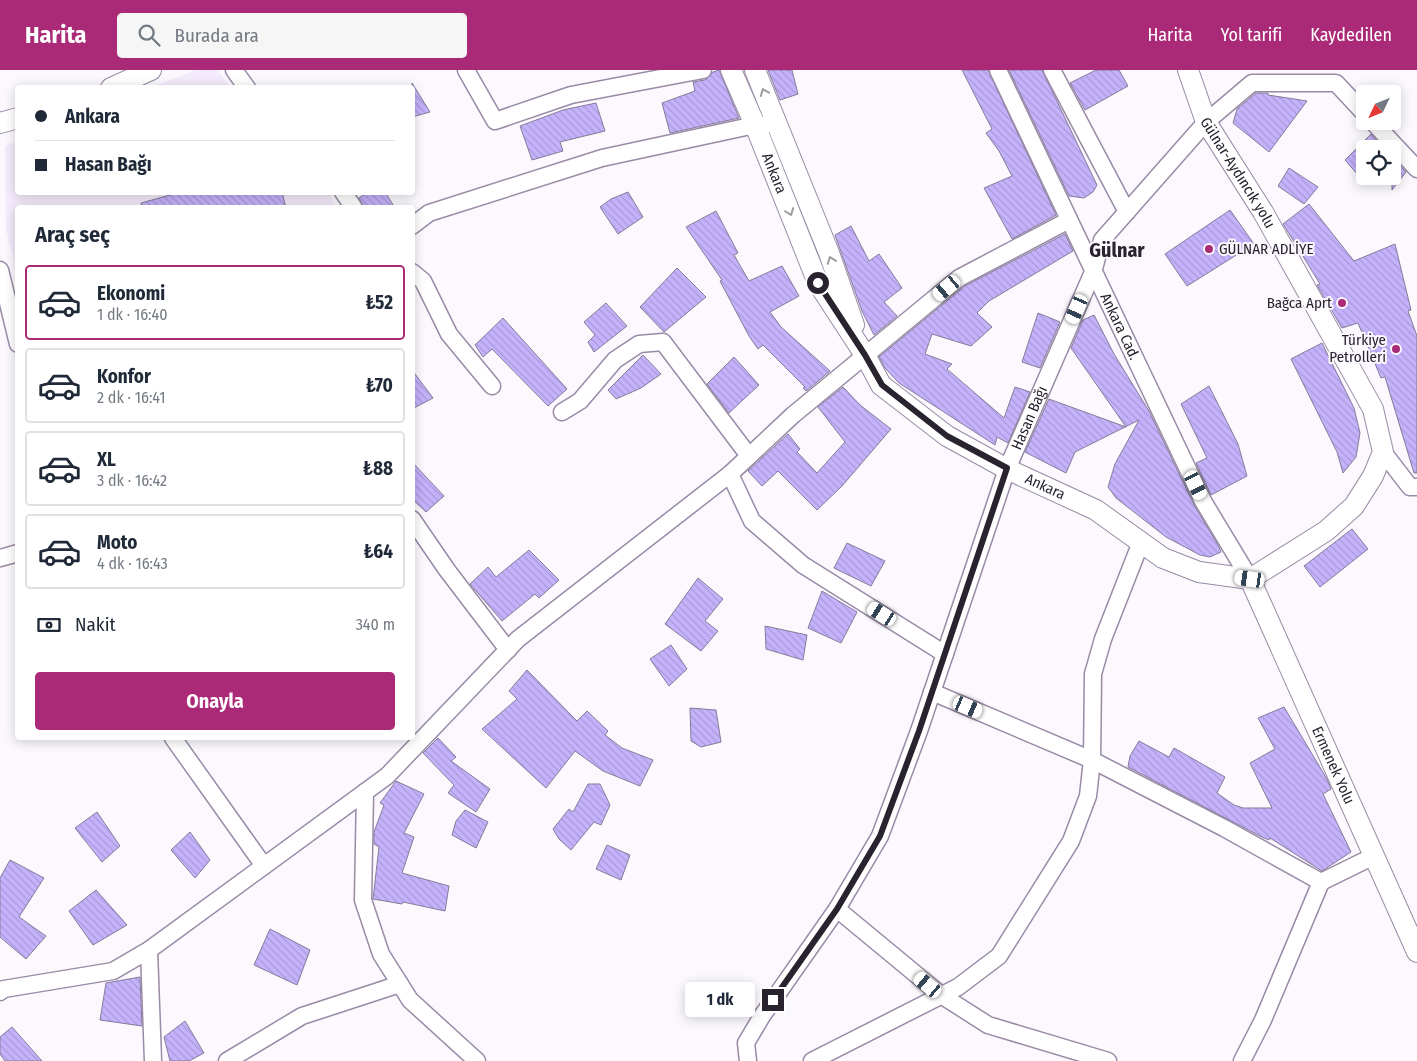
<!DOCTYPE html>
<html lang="tr">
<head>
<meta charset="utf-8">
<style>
	:root { --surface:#fff; --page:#f6f6f7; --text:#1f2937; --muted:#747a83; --line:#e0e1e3; --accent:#ab2a77 }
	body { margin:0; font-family:"Fira Sans Condensed",sans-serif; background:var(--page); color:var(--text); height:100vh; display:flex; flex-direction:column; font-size:19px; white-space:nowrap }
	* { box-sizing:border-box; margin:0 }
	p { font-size:16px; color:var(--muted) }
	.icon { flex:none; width:28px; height:28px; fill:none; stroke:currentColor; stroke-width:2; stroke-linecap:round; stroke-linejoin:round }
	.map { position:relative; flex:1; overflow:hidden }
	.drawer { position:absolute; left:15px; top:135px; width:400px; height:535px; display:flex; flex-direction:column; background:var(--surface); border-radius:5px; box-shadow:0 2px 12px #0003 }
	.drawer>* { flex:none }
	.hud { position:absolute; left:15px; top:15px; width:400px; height:110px; border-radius:5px; box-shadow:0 2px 12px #0003; display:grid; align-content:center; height:110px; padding:0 20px; background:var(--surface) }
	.needle { width:32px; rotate:227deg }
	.fabs { position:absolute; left:1356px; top:15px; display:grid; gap:10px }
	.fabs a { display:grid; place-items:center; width:45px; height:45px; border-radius:5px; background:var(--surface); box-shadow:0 2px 12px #0003; font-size:25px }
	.end { position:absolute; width:22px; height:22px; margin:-11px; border:6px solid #29232f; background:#fff; box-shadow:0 0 0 2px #fff }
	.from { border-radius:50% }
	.bubble { position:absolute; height:35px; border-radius:5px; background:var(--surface); box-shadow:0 2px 12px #0003; font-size:16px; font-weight:700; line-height:35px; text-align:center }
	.car { position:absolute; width:15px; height:30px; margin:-15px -8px; border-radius:6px; box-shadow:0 0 4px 1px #0007; background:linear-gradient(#fff 24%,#345 0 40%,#fff 0 76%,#345 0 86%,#fff 0) }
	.hud b { display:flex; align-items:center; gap:18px; height:48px; font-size:19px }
	.hud b+b { border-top:1px solid var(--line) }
	.hud i { width:12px; height:12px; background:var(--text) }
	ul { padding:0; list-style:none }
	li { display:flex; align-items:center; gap:15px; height:75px; margin:0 10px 8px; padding:0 10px; border:2px solid var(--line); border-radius:5px }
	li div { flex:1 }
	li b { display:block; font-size:19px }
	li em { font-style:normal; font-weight:700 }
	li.on { border-color:var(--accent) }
	li>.icon { width:45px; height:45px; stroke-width:1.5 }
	h2 { padding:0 20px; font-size:22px; line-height:60px }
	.pay { display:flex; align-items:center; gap:12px; height:55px; padding:0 20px; font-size:19px }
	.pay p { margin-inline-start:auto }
	.primary-button { display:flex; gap:10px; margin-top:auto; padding:10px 20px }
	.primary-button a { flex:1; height:58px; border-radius:5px; background:var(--accent); color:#fff; font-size:20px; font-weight:700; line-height:58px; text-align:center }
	header { display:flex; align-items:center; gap:30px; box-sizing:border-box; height:70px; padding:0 25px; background:var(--accent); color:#fff }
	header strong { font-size:24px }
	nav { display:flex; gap:28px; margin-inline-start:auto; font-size:18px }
	.search { width:350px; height:45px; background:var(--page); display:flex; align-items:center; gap:12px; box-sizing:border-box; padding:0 18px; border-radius:5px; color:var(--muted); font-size:19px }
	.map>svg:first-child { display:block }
	.education { fill:#f4ebfc }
	.building { fill:url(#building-back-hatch); stroke:#837c99 }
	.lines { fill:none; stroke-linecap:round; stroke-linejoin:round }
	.minor-casing { stroke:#998aa6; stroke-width:19 }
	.major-casing { stroke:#998aa6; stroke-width:22 }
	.minor { stroke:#fff; stroke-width:16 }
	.major { stroke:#fff; stroke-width:20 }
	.oneway { stroke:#9f9ca1 }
	.route { stroke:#29232f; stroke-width:6 }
	.poi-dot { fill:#ab2a77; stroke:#fbf8fe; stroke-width:2 }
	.labels { text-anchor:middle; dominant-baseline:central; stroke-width:4; stroke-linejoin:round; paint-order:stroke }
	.street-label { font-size:15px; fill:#29232f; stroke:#fbf8fe }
	.poi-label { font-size:15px; fill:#29232f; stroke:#fbf8fe; text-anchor:end }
	.district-label { font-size:20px; font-weight:bold; fill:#29232f; stroke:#fbf8fe }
</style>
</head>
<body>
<header>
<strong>Harita</strong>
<div class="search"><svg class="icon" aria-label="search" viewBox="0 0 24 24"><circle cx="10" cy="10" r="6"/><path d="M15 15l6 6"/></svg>Burada ara</div>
<nav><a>Harita</a><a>Yol tarifi</a><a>Kaydedilen</a></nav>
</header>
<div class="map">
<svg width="1417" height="991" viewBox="0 0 1417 991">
	<defs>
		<pattern id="building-back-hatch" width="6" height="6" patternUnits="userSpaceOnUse" patternTransform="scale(1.25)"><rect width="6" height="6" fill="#c5b2fc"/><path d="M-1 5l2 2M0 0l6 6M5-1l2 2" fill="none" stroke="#a999d8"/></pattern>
	</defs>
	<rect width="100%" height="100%" fill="#fbf8fe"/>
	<g class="education">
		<polygon points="196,0 217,0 230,17 152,17"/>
		<polygon points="17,71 18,122 328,122 336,137 18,138 17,204 6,160 5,76"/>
	</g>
	<g class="building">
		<polygon points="719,0 739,48 670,63 662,33 695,21 693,12 705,10 713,2"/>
		<polygon points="768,0 792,0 798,24 780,30"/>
		<polygon points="962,0 988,0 1056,145 1012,169 984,118 1012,106 999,81 986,63 992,59"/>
		<polygon points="1009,0 1042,0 1097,115 1093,122 1084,128 1069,126"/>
		<polygon points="1096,0 1119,0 1128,16 1085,40 1070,13"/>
		<polygon points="412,13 430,42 412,47"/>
		<polygon points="1256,23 1268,23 1268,25 1307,31 1269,82 1233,53 1237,39"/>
		<polygon points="596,33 605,61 560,72 563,81 532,90 520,56 563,40"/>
		<polygon points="1371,64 1384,79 1365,79 1365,113 1345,90"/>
		<polygon points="1392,87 1406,102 1392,120"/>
		<polygon points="1289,98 1318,117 1304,134 1278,116"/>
		<polygon points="181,122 282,122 286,138 142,138 141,133"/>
		<polygon points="368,122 385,122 395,138 364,138 359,128"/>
		<polygon points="628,122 643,147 618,164 600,137 611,129"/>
		<polygon points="1309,134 1354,191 1395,174 1411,240 1408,241 1417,266 1417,403 1414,403 1385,307 1381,308 1358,253 1342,258 1317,215 1320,214 1283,154"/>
		<polygon points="1230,140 1254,174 1187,216 1165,184"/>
		<polygon points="716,141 738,183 734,185 749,211 782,196 799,226 770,242 781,257 830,301 806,321 803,318 805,317 763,275 758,279 749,266 720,211 722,210 686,157"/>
		<polygon points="851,156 869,191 879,184 902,218 884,232 897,246 874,265 862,241 835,165"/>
		<polygon points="1065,164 1073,181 989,231 977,243 992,257 971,276 932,264 925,284 952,294 947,299 1004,348 1015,317 1030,322 1008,373 997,367 995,375 899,313 885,298 879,287 965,216"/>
		<polygon points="677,198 706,227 664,262 640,237"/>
		<polygon points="606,233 627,256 594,282 588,272 595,265 584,252"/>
		<polygon points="1038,243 1060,252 1040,298 1022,292"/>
		<polygon points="1094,245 1114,284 1149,341 1194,435 1218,475 1221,482 1210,487 1200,485 1166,467 1116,428 1108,417 1115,394 1139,350 1075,382 1066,403 1025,382 1049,329 1126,357 1071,278 1083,250"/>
		<polygon points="503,248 567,319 548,336 492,279 483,287 475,275"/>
		<polygon points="1322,273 1354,338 1360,363 1356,387 1343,403 1337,382 1291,289"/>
		<polygon points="643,285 661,304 641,318 616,329 608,320"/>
		<polygon points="734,287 759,315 729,343 707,314"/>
		<polygon points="412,300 433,328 412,339"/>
		<polygon points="1209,316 1238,374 1247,406 1211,425 1196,393 1207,388 1181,334"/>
		<polygon points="843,317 860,335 891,359 842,416 817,440 778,401 762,416 748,401 788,364 800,379 797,382 817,403 845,372 818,337"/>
		<polygon points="412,392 444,426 426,442 412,429"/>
		<polygon points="1352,459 1368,479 1320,517 1304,496"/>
		<polygon points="847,473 885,491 871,516 834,498"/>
		<polygon points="529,480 559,510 539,528 535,524 502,551 470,514 488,497 496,507"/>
		<polygon points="698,508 723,529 705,551 718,561 701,581 665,554"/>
		<polygon points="822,521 857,542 841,573 808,558"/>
		<polygon points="765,556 807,565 803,590 766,579"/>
		<polygon points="671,575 687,599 669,616 650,589"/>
		<polygon points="527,600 577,651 587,641 608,661 605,665 622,678 653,690 640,716 603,701 575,681 546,718 482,659 517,629 509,621"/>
		<polygon points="1284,637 1327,709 1331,719 1323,724 1351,782 1322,801 1270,768 1269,770 1262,767 1128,697 1130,686 1139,671 1169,687 1174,678 1225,707 1217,723 1234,735 1243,738 1272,738 1250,693 1275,679 1258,648"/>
		<polygon points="690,638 716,640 721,672 701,677 691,671"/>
		<polygon points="438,668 456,687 451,691 490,719 476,742 448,723 454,715 423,683"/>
		<polygon points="396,711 424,724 404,763 414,767 402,803 449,816 445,841 403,832 402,834 373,829 379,777 374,774 374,762 384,735 380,733"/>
		<polygon points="588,714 600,714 610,735 601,755 594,752 571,780 559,769 553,759 569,739 573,742"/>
		<polygon points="465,740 488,752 476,778 452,765 456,751"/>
		<polygon points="97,742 120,776 102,792 75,758"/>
		<polygon points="190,762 210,790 195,808 171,780"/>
		<polygon points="607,775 630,785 621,810 596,799"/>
		<polygon points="10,790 44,808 19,847 46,866 26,889 0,867 0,808"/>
		<polygon points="96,820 127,855 93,875 69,841"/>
		<polygon points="270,859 310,880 297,915 254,895"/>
		<polygon points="140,907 142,956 100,950 106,913"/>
		<polygon points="185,951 204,983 189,991 170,991 164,967"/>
		<polygon points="12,957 42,991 5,991 0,984 0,967"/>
	</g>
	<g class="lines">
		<defs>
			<g id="minor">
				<polyline points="234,0 247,18"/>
				<polyline points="466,0 495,51 571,25 703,0"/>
				<path id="s1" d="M998,0L1203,431L1250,509"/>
				<polyline points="1052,0 1127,142"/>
				<polyline points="1372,51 1417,99"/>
				<polyline points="343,122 354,138"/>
				<polyline points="412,156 429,143 602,88 755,55 765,55"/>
				<polyline points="0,200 18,274"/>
				<polyline points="412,202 423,211 449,264 492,316"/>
				<polyline points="562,342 580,331 615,290 639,274 663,272 749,386"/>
				<polyline points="1383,382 1410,417 1417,417"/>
				<polyline points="730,404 752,451 803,495 945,584"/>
				<polyline points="412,449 447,500 508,580"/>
				<polyline points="0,488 18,483"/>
				<polyline points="932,622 1092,690 1224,758 1321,812 1374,786"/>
				<polyline points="173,668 264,796"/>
				<polyline points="365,722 363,830 381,884 410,930 477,991"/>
				<polyline points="837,839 941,925 988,955 1108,991"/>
				<polyline points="149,880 153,991"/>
				<polyline points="0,922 4,919 113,901 149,880 387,706 518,569 730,404 793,345 959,208 1069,150"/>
				<polyline points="227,991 302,946 400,914"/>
				<path id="s2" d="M748,991L746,973L762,946L837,839L880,766L919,661L1007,399L1093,202L1102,170L1206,52L1252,13H1336L1365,44"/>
				<polyline points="812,991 958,917 999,886 1071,771 1088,726 1092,690 1093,604 1103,569 1141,472"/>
				<polyline points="1242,991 1263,950 1321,812"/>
			</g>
			<g id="major">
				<path id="s3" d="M731,0L755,55L818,213L865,285L881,315L947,366L1007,399L1096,440L1163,488L1199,502L1250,509"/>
				<polyline points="755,0 829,183 854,255"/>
				<path id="s4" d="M1188,0L1206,52L1263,142L1373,339L1383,382L1373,406L1354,436L1326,461L1250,509"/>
				<polyline points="111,18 151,0"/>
				<polyline points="0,53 18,48"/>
				<path id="s5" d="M1250,509L1417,882"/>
			</g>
		</defs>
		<use href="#minor" class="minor-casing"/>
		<use href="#major" class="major-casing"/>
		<use href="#minor" class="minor"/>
		<use href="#major" class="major"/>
	</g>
	<defs><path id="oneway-chevron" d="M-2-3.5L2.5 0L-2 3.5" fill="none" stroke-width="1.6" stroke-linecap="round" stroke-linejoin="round" transform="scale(1.25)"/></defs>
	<g class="oneway">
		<use href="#oneway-chevron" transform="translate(764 22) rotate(-112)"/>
		<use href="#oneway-chevron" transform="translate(790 142) rotate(69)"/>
		<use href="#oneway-chevron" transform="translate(831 190) rotate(-110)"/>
	</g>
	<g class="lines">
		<polyline class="route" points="773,930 837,839 880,766 919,661 1007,398 947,366 882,315 865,285 818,213"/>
	</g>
	<g class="poi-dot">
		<circle cx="1209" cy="179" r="5"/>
		<circle cx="1342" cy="233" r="5"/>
		<circle cx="1396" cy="279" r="5"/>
	</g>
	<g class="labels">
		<g class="street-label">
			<text stroke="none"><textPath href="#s4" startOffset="115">Gülnar-Aydıncık yolu</textPath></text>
			<text stroke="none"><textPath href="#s3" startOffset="112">Ankara</textPath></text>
			<text stroke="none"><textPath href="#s1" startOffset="284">Ankara Cad.</textPath></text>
			<text stroke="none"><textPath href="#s2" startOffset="709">Hasan Bağı</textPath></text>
			<text stroke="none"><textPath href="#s3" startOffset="544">Ankara</textPath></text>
			<text stroke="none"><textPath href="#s5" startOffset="204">Ermenek Yolu</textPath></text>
		</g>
		<g class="poi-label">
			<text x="1219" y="179" text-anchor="start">GÜLNAR ADLİYE</text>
			<text x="1332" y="233">Bağca Aprt</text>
			<text x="1386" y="270">Türkiye<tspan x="1386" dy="17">Petrolleri</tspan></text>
		</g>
		<g class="district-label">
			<text x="1117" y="180">Gülnar</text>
		</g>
	</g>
</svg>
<div class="fabs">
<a><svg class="needle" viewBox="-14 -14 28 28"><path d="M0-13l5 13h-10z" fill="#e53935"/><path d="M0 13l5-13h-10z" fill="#747a83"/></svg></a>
<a><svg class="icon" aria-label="locate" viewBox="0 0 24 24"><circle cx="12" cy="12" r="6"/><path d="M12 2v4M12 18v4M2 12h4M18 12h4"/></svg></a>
</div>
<i class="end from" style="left:818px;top:213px"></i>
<i class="end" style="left:773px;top:930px"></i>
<div class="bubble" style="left:685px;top:912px;width:70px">1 dk</div>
<i class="car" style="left:947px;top:218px;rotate:230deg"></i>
<i class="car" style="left:1077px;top:239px;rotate:204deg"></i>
<i class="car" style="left:1196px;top:415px;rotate:154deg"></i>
<i class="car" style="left:1250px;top:509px;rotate:278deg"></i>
<i class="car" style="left:882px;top:544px;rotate:302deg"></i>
<i class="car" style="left:968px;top:637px;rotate:113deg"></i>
<i class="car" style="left:928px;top:915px;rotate:310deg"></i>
<div class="hud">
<b><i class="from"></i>Ankara</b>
<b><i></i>Hasan Bağı</b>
</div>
<section class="drawer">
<h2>Araç seç</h2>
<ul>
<li class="on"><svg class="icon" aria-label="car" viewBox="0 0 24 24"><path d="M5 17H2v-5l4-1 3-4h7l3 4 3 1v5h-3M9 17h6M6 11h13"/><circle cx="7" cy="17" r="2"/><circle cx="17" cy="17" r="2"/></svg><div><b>Ekonomi</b><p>1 dk · 16:40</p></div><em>₺52</em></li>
<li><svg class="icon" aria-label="car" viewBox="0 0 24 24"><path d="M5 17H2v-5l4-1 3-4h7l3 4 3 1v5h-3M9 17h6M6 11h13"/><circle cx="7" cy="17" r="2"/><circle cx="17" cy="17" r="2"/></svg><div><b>Konfor</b><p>2 dk · 16:41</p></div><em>₺70</em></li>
<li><svg class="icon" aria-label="car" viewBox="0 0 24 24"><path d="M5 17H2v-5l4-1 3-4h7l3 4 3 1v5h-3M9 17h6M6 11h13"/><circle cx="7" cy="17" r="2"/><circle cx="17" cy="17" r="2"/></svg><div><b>XL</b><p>3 dk · 16:42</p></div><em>₺88</em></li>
<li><svg class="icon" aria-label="car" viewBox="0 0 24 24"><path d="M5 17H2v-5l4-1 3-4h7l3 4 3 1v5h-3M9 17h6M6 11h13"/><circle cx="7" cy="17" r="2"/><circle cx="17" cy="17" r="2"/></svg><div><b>Moto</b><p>4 dk · 16:43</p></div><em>₺64</em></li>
</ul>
<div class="pay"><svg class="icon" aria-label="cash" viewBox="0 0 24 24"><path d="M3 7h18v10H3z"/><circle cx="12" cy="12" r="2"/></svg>Nakit<p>340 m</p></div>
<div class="primary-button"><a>Onayla</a></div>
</section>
</div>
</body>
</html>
